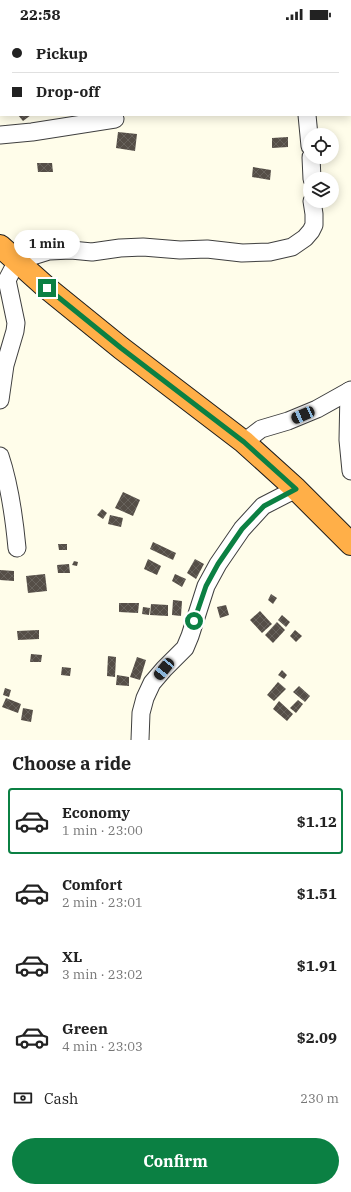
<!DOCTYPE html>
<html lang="en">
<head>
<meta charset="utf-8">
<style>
	:root { --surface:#fff; --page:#f6f6f6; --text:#222; --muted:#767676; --line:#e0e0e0; --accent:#0b8043 }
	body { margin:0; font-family:"IBM Plex Serif",serif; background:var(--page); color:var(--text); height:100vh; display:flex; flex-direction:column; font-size:15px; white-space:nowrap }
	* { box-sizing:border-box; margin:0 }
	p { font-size:13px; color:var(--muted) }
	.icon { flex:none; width:22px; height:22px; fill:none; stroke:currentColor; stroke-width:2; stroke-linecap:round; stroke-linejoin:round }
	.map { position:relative; height:712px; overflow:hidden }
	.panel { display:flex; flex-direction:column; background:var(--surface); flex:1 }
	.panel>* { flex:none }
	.hud { position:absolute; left:0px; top:0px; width:351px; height:88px; box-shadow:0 2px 10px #0003; display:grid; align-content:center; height:88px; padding:0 12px; background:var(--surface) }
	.fabs { position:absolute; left:303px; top:100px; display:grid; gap:8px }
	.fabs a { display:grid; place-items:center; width:36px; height:36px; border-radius:50%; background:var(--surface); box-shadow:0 2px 10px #0003; font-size:20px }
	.end { position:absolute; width:18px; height:18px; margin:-9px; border:5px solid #0b8043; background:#fff; box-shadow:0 0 0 2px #fff }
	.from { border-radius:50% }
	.bubble { position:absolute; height:28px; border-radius:14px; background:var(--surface); box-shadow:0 2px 10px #0003; font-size:13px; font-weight:700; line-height:28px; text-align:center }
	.car { position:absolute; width:12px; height:24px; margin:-12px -6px; border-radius:5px; box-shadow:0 0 3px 1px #0007; background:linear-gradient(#222 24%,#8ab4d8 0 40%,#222 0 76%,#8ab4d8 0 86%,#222 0) }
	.hud b { display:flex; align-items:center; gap:14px; height:38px; font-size:15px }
	.hud b+b { border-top:1px solid var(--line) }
	.hud i { width:10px; height:10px; background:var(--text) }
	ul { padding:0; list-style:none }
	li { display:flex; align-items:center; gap:12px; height:66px; margin:0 8px 6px; padding:0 4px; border:2px solid transparent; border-radius:4px }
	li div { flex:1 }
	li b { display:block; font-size:15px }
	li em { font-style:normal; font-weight:700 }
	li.current { border-color:var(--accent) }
	li>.icon { width:36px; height:36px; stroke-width:1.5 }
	h2 { padding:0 12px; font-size:18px; line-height:48px }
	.pay { display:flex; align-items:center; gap:10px; height:44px; padding:0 12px; font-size:15px }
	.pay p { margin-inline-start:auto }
	.action { display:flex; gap:8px; margin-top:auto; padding:8px 12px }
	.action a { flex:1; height:46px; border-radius:24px; background:var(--accent); color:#fff; font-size:16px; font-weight:700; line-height:46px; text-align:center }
	.status { display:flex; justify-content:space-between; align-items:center; height:28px; padding:0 20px; background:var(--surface); direction:ltr }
	.status svg { height:11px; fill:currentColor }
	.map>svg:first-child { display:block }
	.building { fill:url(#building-cross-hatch) }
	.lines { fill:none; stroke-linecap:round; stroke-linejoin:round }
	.minor-casing { stroke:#3f3f3f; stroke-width:19 }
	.highway-casing { stroke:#1d1d1d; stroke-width:24 }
	.minor { stroke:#fff; stroke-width:17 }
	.highway { stroke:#ffaf48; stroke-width:22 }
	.route { stroke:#0b8043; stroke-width:5 }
</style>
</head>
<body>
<div class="status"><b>22:58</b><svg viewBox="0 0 49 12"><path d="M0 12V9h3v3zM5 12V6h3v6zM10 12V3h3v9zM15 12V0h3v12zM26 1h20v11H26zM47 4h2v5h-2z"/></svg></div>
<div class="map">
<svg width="351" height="712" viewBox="0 0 351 712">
	<defs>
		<pattern id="building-cross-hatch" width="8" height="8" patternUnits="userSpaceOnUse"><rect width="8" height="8" fill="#554e47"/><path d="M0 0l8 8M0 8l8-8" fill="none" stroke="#68635d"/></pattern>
	</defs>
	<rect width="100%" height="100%" fill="#fffdea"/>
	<g class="building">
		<polygon points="18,87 31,87 23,93"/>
		<polygon points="118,104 137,106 135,123 116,120"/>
		<polygon points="288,109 288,119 272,120 272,110"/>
		<polygon points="37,135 52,135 53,144 38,144"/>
		<polygon points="253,139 271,142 270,152 252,149"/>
		<polygon points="123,464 140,472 133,488 115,480"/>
		<polygon points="102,481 107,485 103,491 97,487"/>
		<polygon points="110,487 123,490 121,499 108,496"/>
		<polygon points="153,514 176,525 173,532 150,521"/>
		<polygon points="58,516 67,516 67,522 59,522"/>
		<polygon points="148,531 161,538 157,547 144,541"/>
		<polygon points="195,531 204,536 196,551 187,545"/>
		<polygon points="74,533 78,534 77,538 72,537"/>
		<polygon points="69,536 70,545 58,545 57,537"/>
		<polygon points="0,542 14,543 14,553 0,552"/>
		<polygon points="45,546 47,563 28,565 26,548"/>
		<polygon points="175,546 186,551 182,559 172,553"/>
		<polygon points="271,566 277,570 273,576 268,572"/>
		<polygon points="173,572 182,573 181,588 172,587"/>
		<polygon points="119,575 139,575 138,585 119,584"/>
		<polygon points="151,576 168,577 168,588 150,587"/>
		<polygon points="226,577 229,587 220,590 217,579"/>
		<polygon points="143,579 150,580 149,587 142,586"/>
		<polygon points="260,583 272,596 262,605 250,592"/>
		<polygon points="282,587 290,594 286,599 278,592"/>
		<polygon points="277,594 285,602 273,615 265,607"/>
		<polygon points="39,602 39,611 18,612 17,603"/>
		<polygon points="295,602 302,608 296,614 290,608"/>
		<polygon points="31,626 42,627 41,634 30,634"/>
		<polygon points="108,628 116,629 115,649 107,648"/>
		<polygon points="137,629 146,632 140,652 130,649"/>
		<polygon points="62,639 71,640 70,648 61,647"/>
		<polygon points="282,642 287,647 284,651 278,647"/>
		<polygon points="117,647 129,649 129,658 116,657"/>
		<polygon points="278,654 286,661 274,673 267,667"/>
		<polygon points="299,658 310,668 305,674 293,664"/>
		<polygon points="5,660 11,662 9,669 3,667"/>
		<polygon points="6,670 21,676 18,685 2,679"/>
		<polygon points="298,672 303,676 296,685 290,680"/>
		<polygon points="279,673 293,686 287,693 273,681"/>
		<polygon points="23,680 33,682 31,694 21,692"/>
	</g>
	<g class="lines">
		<defs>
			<g id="minor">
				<polyline points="303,0 303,1"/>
				<polyline points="307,87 310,118"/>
				<polyline points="0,107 32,104 115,91"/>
				<polyline points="311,129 312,151"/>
				<polyline points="349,363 348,412 351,443"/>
				<polyline points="0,372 5,337 15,303 16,295 7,252 17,233 49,223 71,222 92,224 120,220 143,219 180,222 207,221 242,225 270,224 292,219 305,210 311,203 314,197 314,186 312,173"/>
				<polyline points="244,414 261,401 288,393 317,381 351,362"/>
				<path d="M0,428C10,458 14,488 17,520"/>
				<polyline points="140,712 141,685 145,670 152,655 164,641 185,620 190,608 206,558 218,536 242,501 263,478 296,461"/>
			</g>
			<polyline id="highway" points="0,218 47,260 121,320 244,414 296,461 351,516"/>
		</defs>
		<use href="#minor" class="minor-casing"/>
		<use href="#highway" class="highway-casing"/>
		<use href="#minor" class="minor"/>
		<use href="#highway" class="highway"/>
	</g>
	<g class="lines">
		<polyline class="route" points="47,260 121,320 244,414 296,461 264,478 242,501 218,536 206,558 194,593"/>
	</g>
</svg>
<div class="fabs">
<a><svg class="icon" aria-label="locate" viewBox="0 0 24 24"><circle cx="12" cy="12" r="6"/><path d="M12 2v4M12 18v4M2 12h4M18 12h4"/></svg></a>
<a><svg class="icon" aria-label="layers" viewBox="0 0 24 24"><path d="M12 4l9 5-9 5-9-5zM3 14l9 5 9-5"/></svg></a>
</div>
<i class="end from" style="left:194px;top:593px"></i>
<i class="end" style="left:47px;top:260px"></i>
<div class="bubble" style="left:14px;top:202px;width:66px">1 min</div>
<i class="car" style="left:303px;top:387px;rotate:246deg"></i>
<i class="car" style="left:164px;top:641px;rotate:219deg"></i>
<div class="hud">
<b><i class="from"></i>Pickup</b>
<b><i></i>Drop-off</b>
</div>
</div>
<section class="panel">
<h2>Choose a ride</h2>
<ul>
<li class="current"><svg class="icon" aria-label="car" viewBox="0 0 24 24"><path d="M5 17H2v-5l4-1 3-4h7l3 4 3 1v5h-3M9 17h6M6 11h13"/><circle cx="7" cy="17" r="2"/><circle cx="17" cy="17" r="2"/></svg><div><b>Economy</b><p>1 min · 23:00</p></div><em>$1.12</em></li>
<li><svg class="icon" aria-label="car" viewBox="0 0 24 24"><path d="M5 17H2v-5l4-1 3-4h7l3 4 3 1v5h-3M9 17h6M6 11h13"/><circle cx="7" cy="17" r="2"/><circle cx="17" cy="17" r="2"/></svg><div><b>Comfort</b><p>2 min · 23:01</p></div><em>$1.51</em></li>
<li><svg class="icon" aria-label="car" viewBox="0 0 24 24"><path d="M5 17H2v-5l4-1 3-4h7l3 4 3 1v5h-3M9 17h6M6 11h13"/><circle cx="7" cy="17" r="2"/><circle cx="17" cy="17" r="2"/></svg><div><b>XL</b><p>3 min · 23:02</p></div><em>$1.91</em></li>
<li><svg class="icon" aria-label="car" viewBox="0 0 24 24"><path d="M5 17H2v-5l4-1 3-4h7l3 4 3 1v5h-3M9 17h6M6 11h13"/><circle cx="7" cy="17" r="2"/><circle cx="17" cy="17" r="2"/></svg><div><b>Green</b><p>4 min · 23:03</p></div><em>$2.09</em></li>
</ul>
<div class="pay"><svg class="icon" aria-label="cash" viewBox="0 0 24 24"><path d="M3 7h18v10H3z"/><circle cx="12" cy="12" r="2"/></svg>Cash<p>230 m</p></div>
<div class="action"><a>Confirm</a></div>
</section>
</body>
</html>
